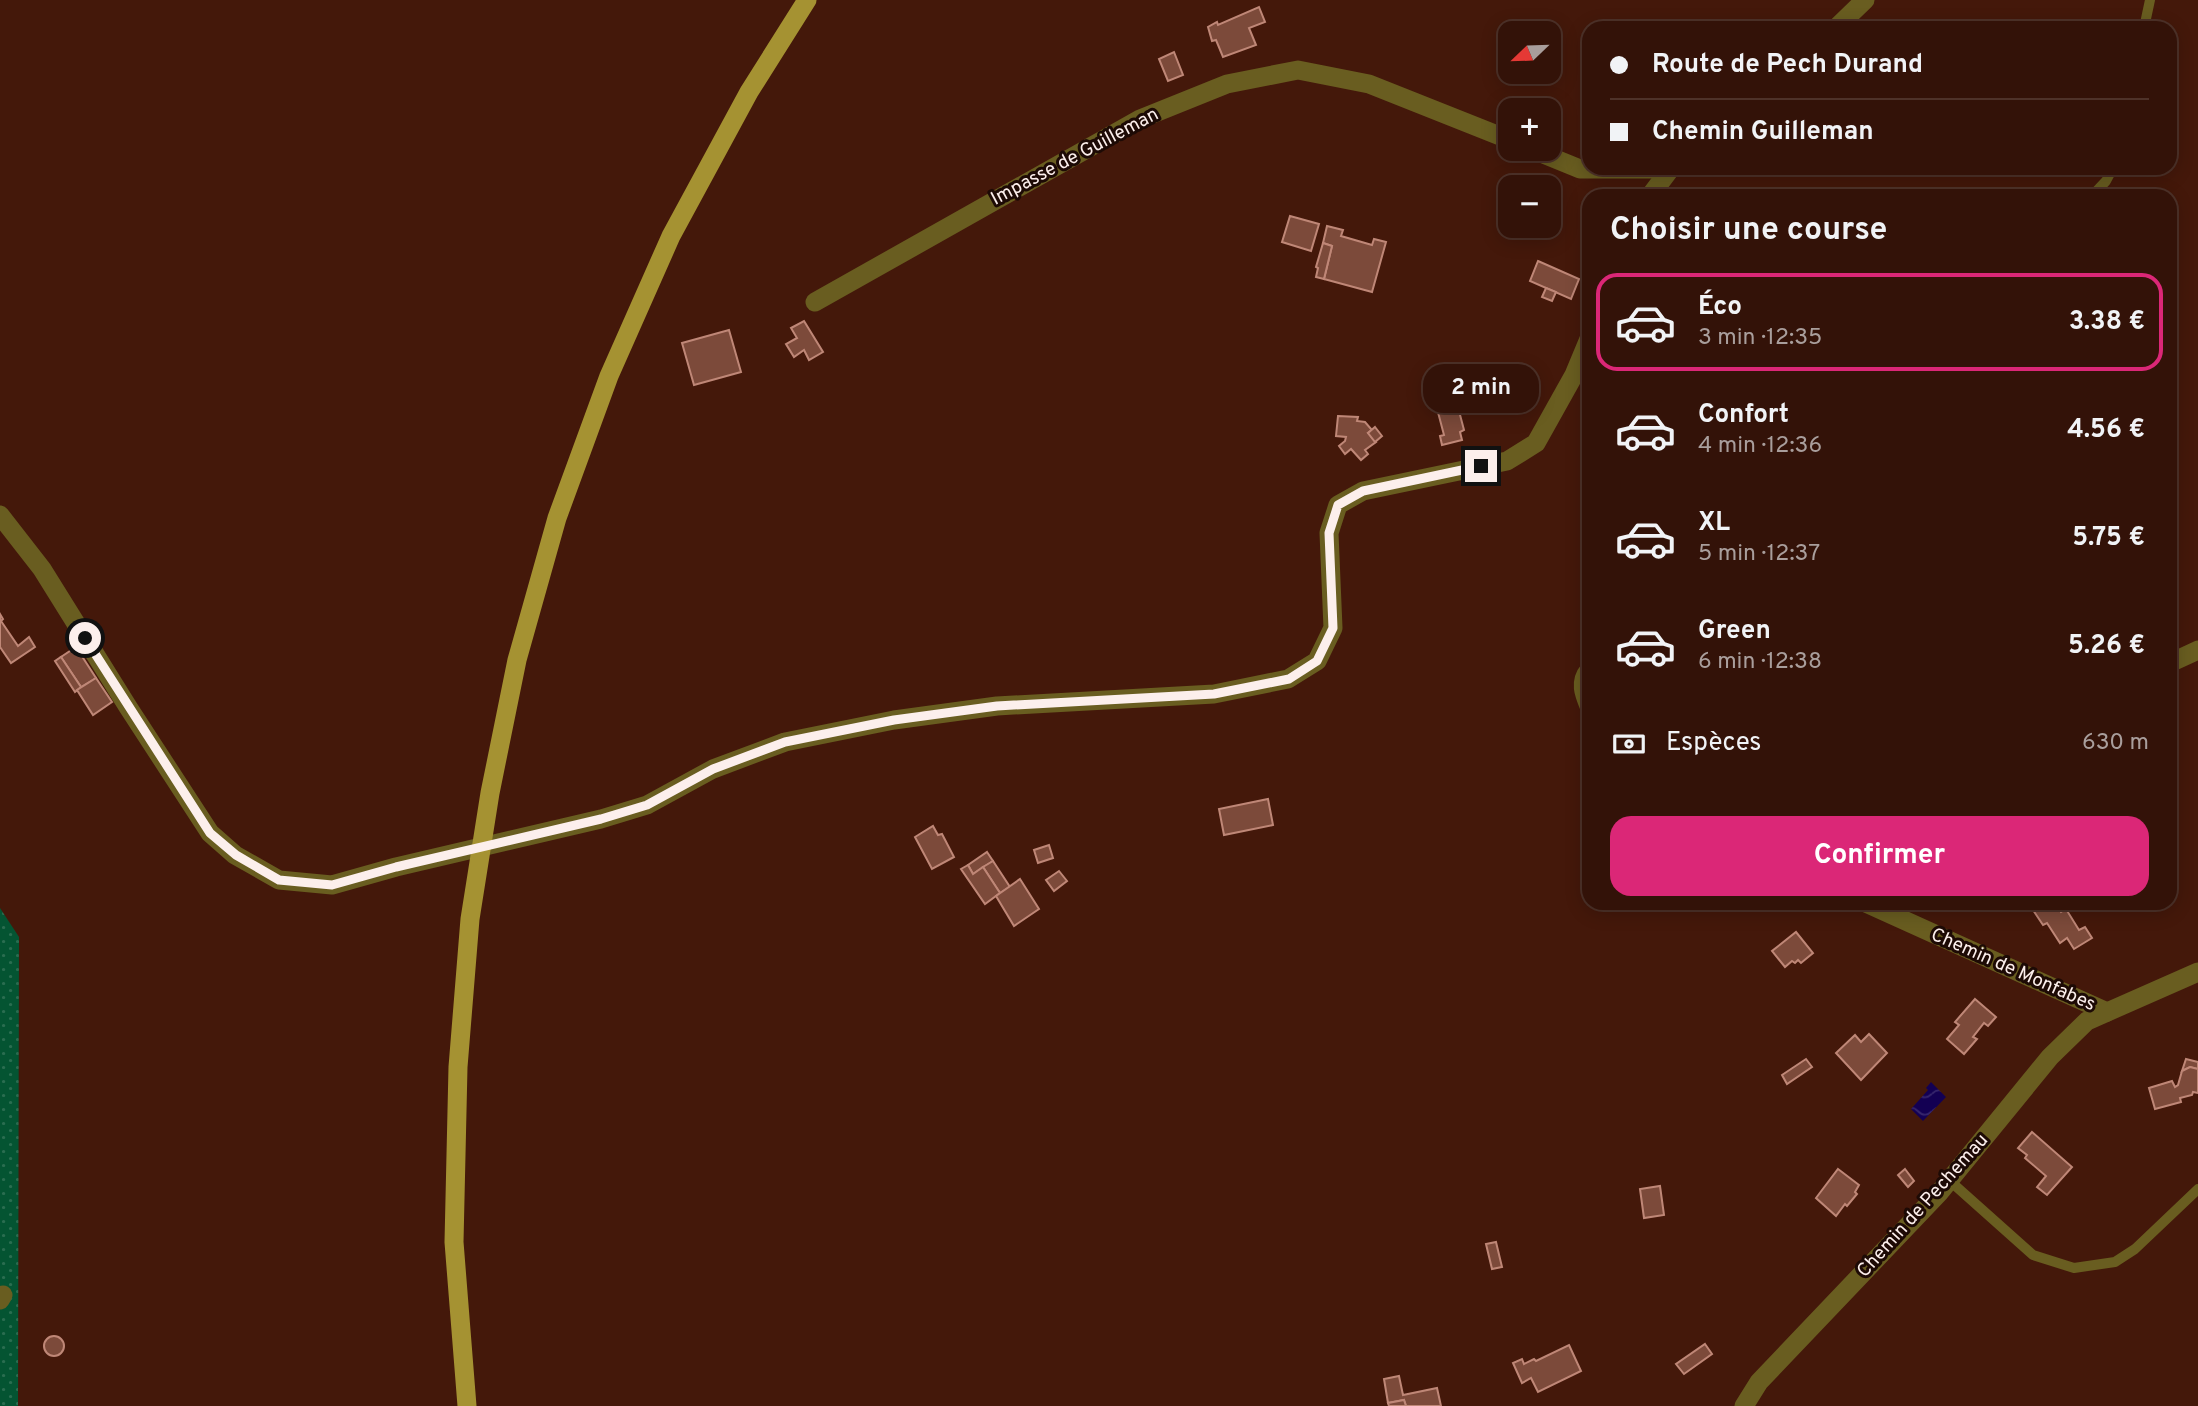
<!DOCTYPE html>
<html lang="fr">
<head>
<meta charset="utf-8">
<style>
	:root { --surface:#331208; --page:#3b1b12; --text:#f1f3f6; --muted:#a99e9c; --line:#4e3229; --accent:#db2777 }
	body { margin:0; font-family:Overpass,sans-serif; background:var(--page); color:var(--text); height:100vh; display:flex; flex-direction:column; font-size:26px; white-space:nowrap }
	* { box-sizing:border-box; margin:0 }
	p { font-size:23px; color:var(--muted) }
	.icon { flex:none; width:38px; height:38px; fill:none; stroke:currentColor; stroke-width:2; stroke-linecap:round; stroke-linejoin:round }
	.map { position:relative; flex:1; overflow:hidden }
	.details { position:absolute; left:1582px; top:189px; width:595px; height:721px; display:flex; flex-direction:column; background:var(--surface); border-radius:21px; box-shadow:0 4px 18px #0003,0 0 0 2px var(--line) }
	.details>* { flex:none }
	.hud { position:absolute; left:1582px; top:21px; width:595px; height:154px; border-radius:21px; box-shadow:0 4px 18px #0003,0 0 0 2px var(--line); display:grid; align-content:center; height:154px; padding:0 28px; background:var(--surface) }
	.needle { width:46px; rotate:247deg }
	.controls { position:absolute; left:1498px; top:21px; display:grid; gap:14px }
	.controls a { display:grid; place-items:center; width:63px; height:63px; border-radius:14px; background:var(--surface); box-shadow:0 4px 18px #0003,0 0 0 2px var(--line); font-size:35px }
	.end { position:absolute; width:32px; height:32px; margin:-16px; border:9px solid #fcefec; background:#111; box-shadow:0 0 0 4px #111 }
	.from { border-radius:50% }
	.bubble { position:absolute; height:49px; border-radius:21px; background:var(--surface); box-shadow:0 4px 18px #0003,0 0 0 2px var(--line); font-size:23px; font-weight:700; line-height:49px; text-align:center }
	.hud b { display:flex; align-items:center; gap:24px; height:66px; font-size:26px }
	.hud b+b { border-top:2px solid var(--line) }
	.hud i { width:18px; height:18px; background:var(--text) }
	ul { padding:0; list-style:none }
	li { display:flex; align-items:center; gap:21px; height:98px; margin:0 14px 10px; padding:0 14px; border:4px solid transparent; border-radius:21px }
	li div { flex:1 }
	li b { display:block; font-size:26px }
	li em { font-style:normal; font-weight:700 }
	li.current { border-color:var(--accent) }
	li>.icon { width:63px; height:63px; stroke-width:1.5 }
	h2 { padding:0 28px; font-size:32px; line-height:84px }
	.pay { display:flex; align-items:center; gap:18px; height:77px; padding:0 28px; font-size:26px }
	.pay p { margin-inline-start:auto }
	.action { display:flex; gap:14px; margin-top:auto; padding:14px 28px }
	.action a { flex:1; height:80px; border-radius:21px; background:var(--accent); color:#fff; font-size:28px; font-weight:700; line-height:80px; text-align:center }
	.map>svg:first-child { display:block }
	.grass { fill:url(#grass-dots) }
	.water { fill:url(#water-waves) }
	.building { fill:#7c4a3a; stroke:#bf8777; stroke-width:2 }
	.lines { fill:none; stroke-linecap:round; stroke-linejoin:round }
	.service { stroke:#695d20; stroke-width:10 }
	.minor { stroke:#695d20; stroke-width:19 }
	.primary { stroke:#a59232; stroke-width:19 }
	.route { stroke:#fcefec; stroke-width:9 }
	.labels { text-anchor:middle; dominant-baseline:central; stroke-width:6; stroke-linejoin:round; paint-order:stroke }
	.street-label { font-size:19px; fill:#fcefec; stroke:#1d0a05 }
</style>
</head>
<body>
<div class="map">
<svg width="2198" height="1406" viewBox="0 0 2198 1406">
	<defs>
		<pattern id="grass-dots" width="8" height="8" patternUnits="userSpaceOnUse" patternTransform="scale(1.75)"><rect width="8" height="8" fill="#045432"/><path d="M2 2h.1M6 6h.1" fill="none" stroke="#2a6d50" stroke-width="1.8" stroke-linecap="round"/></pattern>
		<pattern id="water-waves" width="16" height="10" patternUnits="userSpaceOnUse" patternTransform="scale(1.75)"><rect width="16" height="10" fill="#130053"/><path d="M0 5q4-4 8 0t8 0" fill="none" stroke="#36266c"/></pattern>
	</defs>
	<rect width="100%" height="100%" fill="#44180a"/>
	<polygon class="grass" points="0,908 19,937 18,1406 0,1406"/>
	<polygon class="water" points="1931,1082 1946,1097 1923,1121 1911,1109 1928,1090 1926,1088"/>
	<g class="building">
		<polygon points="1259,7 1265,22 1249,28 1256,45 1223,57 1216,40 1212,41 1208,27 1217,22 1218,25"/>
		<polygon points="1174,52 1183,75 1168,81 1159,59"/>
		<polygon points="1290,216 1319,224 1311,251 1282,242"/>
		<polygon points="1327,226 1343,230 1341,236 1372,245 1374,239 1386,242 1372,292 1324,279 1332,246 1323,243"/>
		<polygon points="1323,243 1332,246 1324,279 1316,277 1318,268 1316,267"/>
		<polygon points="1538,261 1579,279 1571,299 1530,281"/>
		<polygon points="1546,288 1556,292 1552,301 1542,297"/>
		<polygon points="804,321 823,352 809,360 804,350 794,357 786,344 797,338 791,328"/>
		<polygon points="729,330 741,372 694,385 682,343"/>
		<polygon points="1454,392 1464,430 1460,432 1462,440 1442,445 1440,436 1444,435 1434,397"/>
		<polygon points="1338,416 1358,417 1357,421 1365,422 1372,430 1368,433 1376,442 1365,450 1368,454 1361,460 1351,449 1345,454 1339,446 1345,441 1346,437 1336,436"/>
		<polygon points="1375,427 1382,436 1375,442 1368,433"/>
		<polygon points="0,614 3,619 1,621 18,646 29,637 35,647 11,663 0,647"/>
		<polygon points="76,647 96,678 81,687 61,657"/>
		<polygon points="61,657 81,687 75,692 55,661"/>
		<polygon points="96,678 112,702 93,715 77,690"/>
		<polygon points="1268,799 1273,825 1224,835 1219,809"/>
		<polygon points="933,826 938,835 942,834 954,857 932,869 915,837"/>
		<polygon points="1049,845 1053,858 1038,863 1034,850"/>
		<polygon points="987,852 993,861 973,874 968,865"/>
		<polygon points="993,861 1010,887 1000,893 983,867"/>
		<polygon points="968,865 973,874 983,867 1000,893 985,904 961,869"/>
		<polygon points="1059,871 1067,881 1054,891 1046,880"/>
		<polygon points="1020,879 1039,909 1014,926 996,896"/>
		<polygon points="2037,903 2043,905 2055,903 2061,912 2066,909 2079,930 2085,927 2092,938 2074,949 2067,938 2060,943 2047,923 2043,925 2031,907"/>
		<polygon points="1796,932 1813,953 1801,963 1798,960 1795,963 1792,961 1785,967 1772,951"/>
		<polygon points="1975,999 1996,1017 1988,1026 1984,1023 1973,1037 1977,1039 1964,1054 1947,1039 1959,1025 1955,1022"/>
		<polygon points="1869,1034 1887,1053 1861,1080 1836,1053 1855,1035 1861,1042"/>
		<polygon points="1806,1059 1812,1067 1787,1084 1782,1075"/>
		<polygon points="2186,1059 2198,1062 2198,1069 2190,1067 2182,1071"/>
		<polygon points="2190,1067 2198,1069 2198,1093 2193,1092 2192,1095 2180,1098 2181,1102 2155,1109 2149,1088 2172,1081 2175,1087 2178,1085 2182,1071"/>
		<polygon points="2032,1132 2072,1167 2047,1195 2037,1187 2046,1176 2025,1158 2027,1155 2018,1148"/>
		<polygon points="1838,1169 1859,1185 1855,1192 1857,1194 1847,1206 1845,1204 1836,1216 1816,1198"/>
		<polygon points="1905,1169 1914,1181 1908,1187 1898,1175"/>
		<polygon points="1660,1186 1664,1215 1644,1218 1640,1189"/>
		<polygon points="1496,1242 1502,1267 1492,1269 1486,1244"/>
		<circle cx="54" cy="1346" r="10"/>
		<polygon points="1705,1344 1712,1354 1684,1374 1676,1364"/>
		<polygon points="1569,1345 1581,1371 1538,1392 1531,1378 1522,1383 1513,1363 1522,1359 1524,1364 1534,1359 1536,1361"/>
		<polygon points="1399,1376 1403,1395 1437,1388 1441,1406 1406,1406 1404,1400 1388,1403 1384,1379"/>
		<polygon points="1404,1400 1406,1406 1389,1406 1388,1403"/>
	</g>
	<g class="lines">
		<g class="service">
			<polyline points="2144,28 2150,0"/>
			<polyline points="2092,196 2106,181 2113,168"/>
			<polyline points="1950,1181 2033,1255 2074,1268 2115,1262 2135,1249 2198,1189"/>
		</g>
		<g class="minor">
			<polyline points="1836,28 1865,0"/>
			<polyline points="1531,149 1580,169 1670,169"/>
			<polyline points="1650,196 1671,168"/>
			<polyline points="815,302 1140,119 1227,84 1298,70 1369,84 1510,140"/>
			<polyline points="0,515 42,569 128,707 210,833 235,855 279,880 332,885 396,867 601,819 647,805 713,769 785,742 894,720 997,706 1214,694 1288,679 1317,661 1333,628 1329,533 1338,505 1363,491 1507,461 1536,443 1574,375 1589,339"/>
			<polyline points="2170,663 2198,650"/>
			<path d="M1589,670C1579,682 1584,694 1589,706"/>
			<polyline points="1866,903 2107,1012"/>
			<polyline points="0,1300 3,1295"/>
			<polyline points="1744,1406 1759,1382 1939,1193 2050,1057 2087,1021 2198,972"/>
		</g>
		<polyline class="primary" points="467,1406 454,1242 458,1067 470,919 490,793 517,660 557,518 609,376 671,236 749,92 807,0"/>
	</g>
	<g class="lines">
		<polyline class="route" points="85,638 210,833 236,855 279,880 332,885 396,867 601,819 647,805 713,769 785,742 894,720 997,706 1214,694 1289,679 1317,661 1333,628 1329,533 1338,505 1363,491 1481,466"/>
	</g>
	<g class="labels">
		<g class="street-label">
			<text transform="translate(1075 157) rotate(-28)">Impasse de Guilleman</text>
			<text transform="translate(2013 970) rotate(24)">Chemin de Monfabes</text>
			<text transform="translate(1923 1206) rotate(-48)">Chemin de Pechemau</text>
		</g>
	</g>
</svg>
<div class="controls">
<a><svg class="needle" viewBox="-14 -14 28 28"><path d="M0-13l5 13h-10z" fill="#e53935"/><path d="M0 13l5-13h-10z" fill="#a99e9c"/></svg></a>
<a>+</a>
<a>−</a>
</div>
<i class="end from" style="left:85px;top:638px"></i>
<i class="end" style="left:1481px;top:466px"></i>
<div class="bubble" style="left:1423px;top:364px;width:116px">2 min</div>
<div class="hud">
<b><i class="from"></i>Route de Pech Durand</b>
<b><i></i>Chemin Guilleman</b>
</div>
<section class="details">
<h2>Choisir une course</h2>
<ul>
<li class="current"><svg class="icon" aria-label="car" viewBox="0 0 24 24"><path d="M5 17H2v-5l4-1 3-4h7l3 4 3 1v5h-3M9 17h6M6 11h13"/><circle cx="7" cy="17" r="2"/><circle cx="17" cy="17" r="2"/></svg><div><b>Éco</b><p>3 min · 12:35</p></div><em>3.38 €</em></li>
<li><svg class="icon" aria-label="car" viewBox="0 0 24 24"><path d="M5 17H2v-5l4-1 3-4h7l3 4 3 1v5h-3M9 17h6M6 11h13"/><circle cx="7" cy="17" r="2"/><circle cx="17" cy="17" r="2"/></svg><div><b>Confort</b><p>4 min · 12:36</p></div><em>4.56 €</em></li>
<li><svg class="icon" aria-label="car" viewBox="0 0 24 24"><path d="M5 17H2v-5l4-1 3-4h7l3 4 3 1v5h-3M9 17h6M6 11h13"/><circle cx="7" cy="17" r="2"/><circle cx="17" cy="17" r="2"/></svg><div><b>XL</b><p>5 min · 12:37</p></div><em>5.75 €</em></li>
<li><svg class="icon" aria-label="car" viewBox="0 0 24 24"><path d="M5 17H2v-5l4-1 3-4h7l3 4 3 1v5h-3M9 17h6M6 11h13"/><circle cx="7" cy="17" r="2"/><circle cx="17" cy="17" r="2"/></svg><div><b>Green</b><p>6 min · 12:38</p></div><em>5.26 €</em></li>
</ul>
<div class="pay"><svg class="icon" aria-label="cash" viewBox="0 0 24 24"><path d="M3 7h18v10H3z"/><circle cx="12" cy="12" r="2"/></svg>Espèces<p>630 m</p></div>
<div class="action"><a>Confirmer</a></div>
</section>
</div>
</body>
</html>
